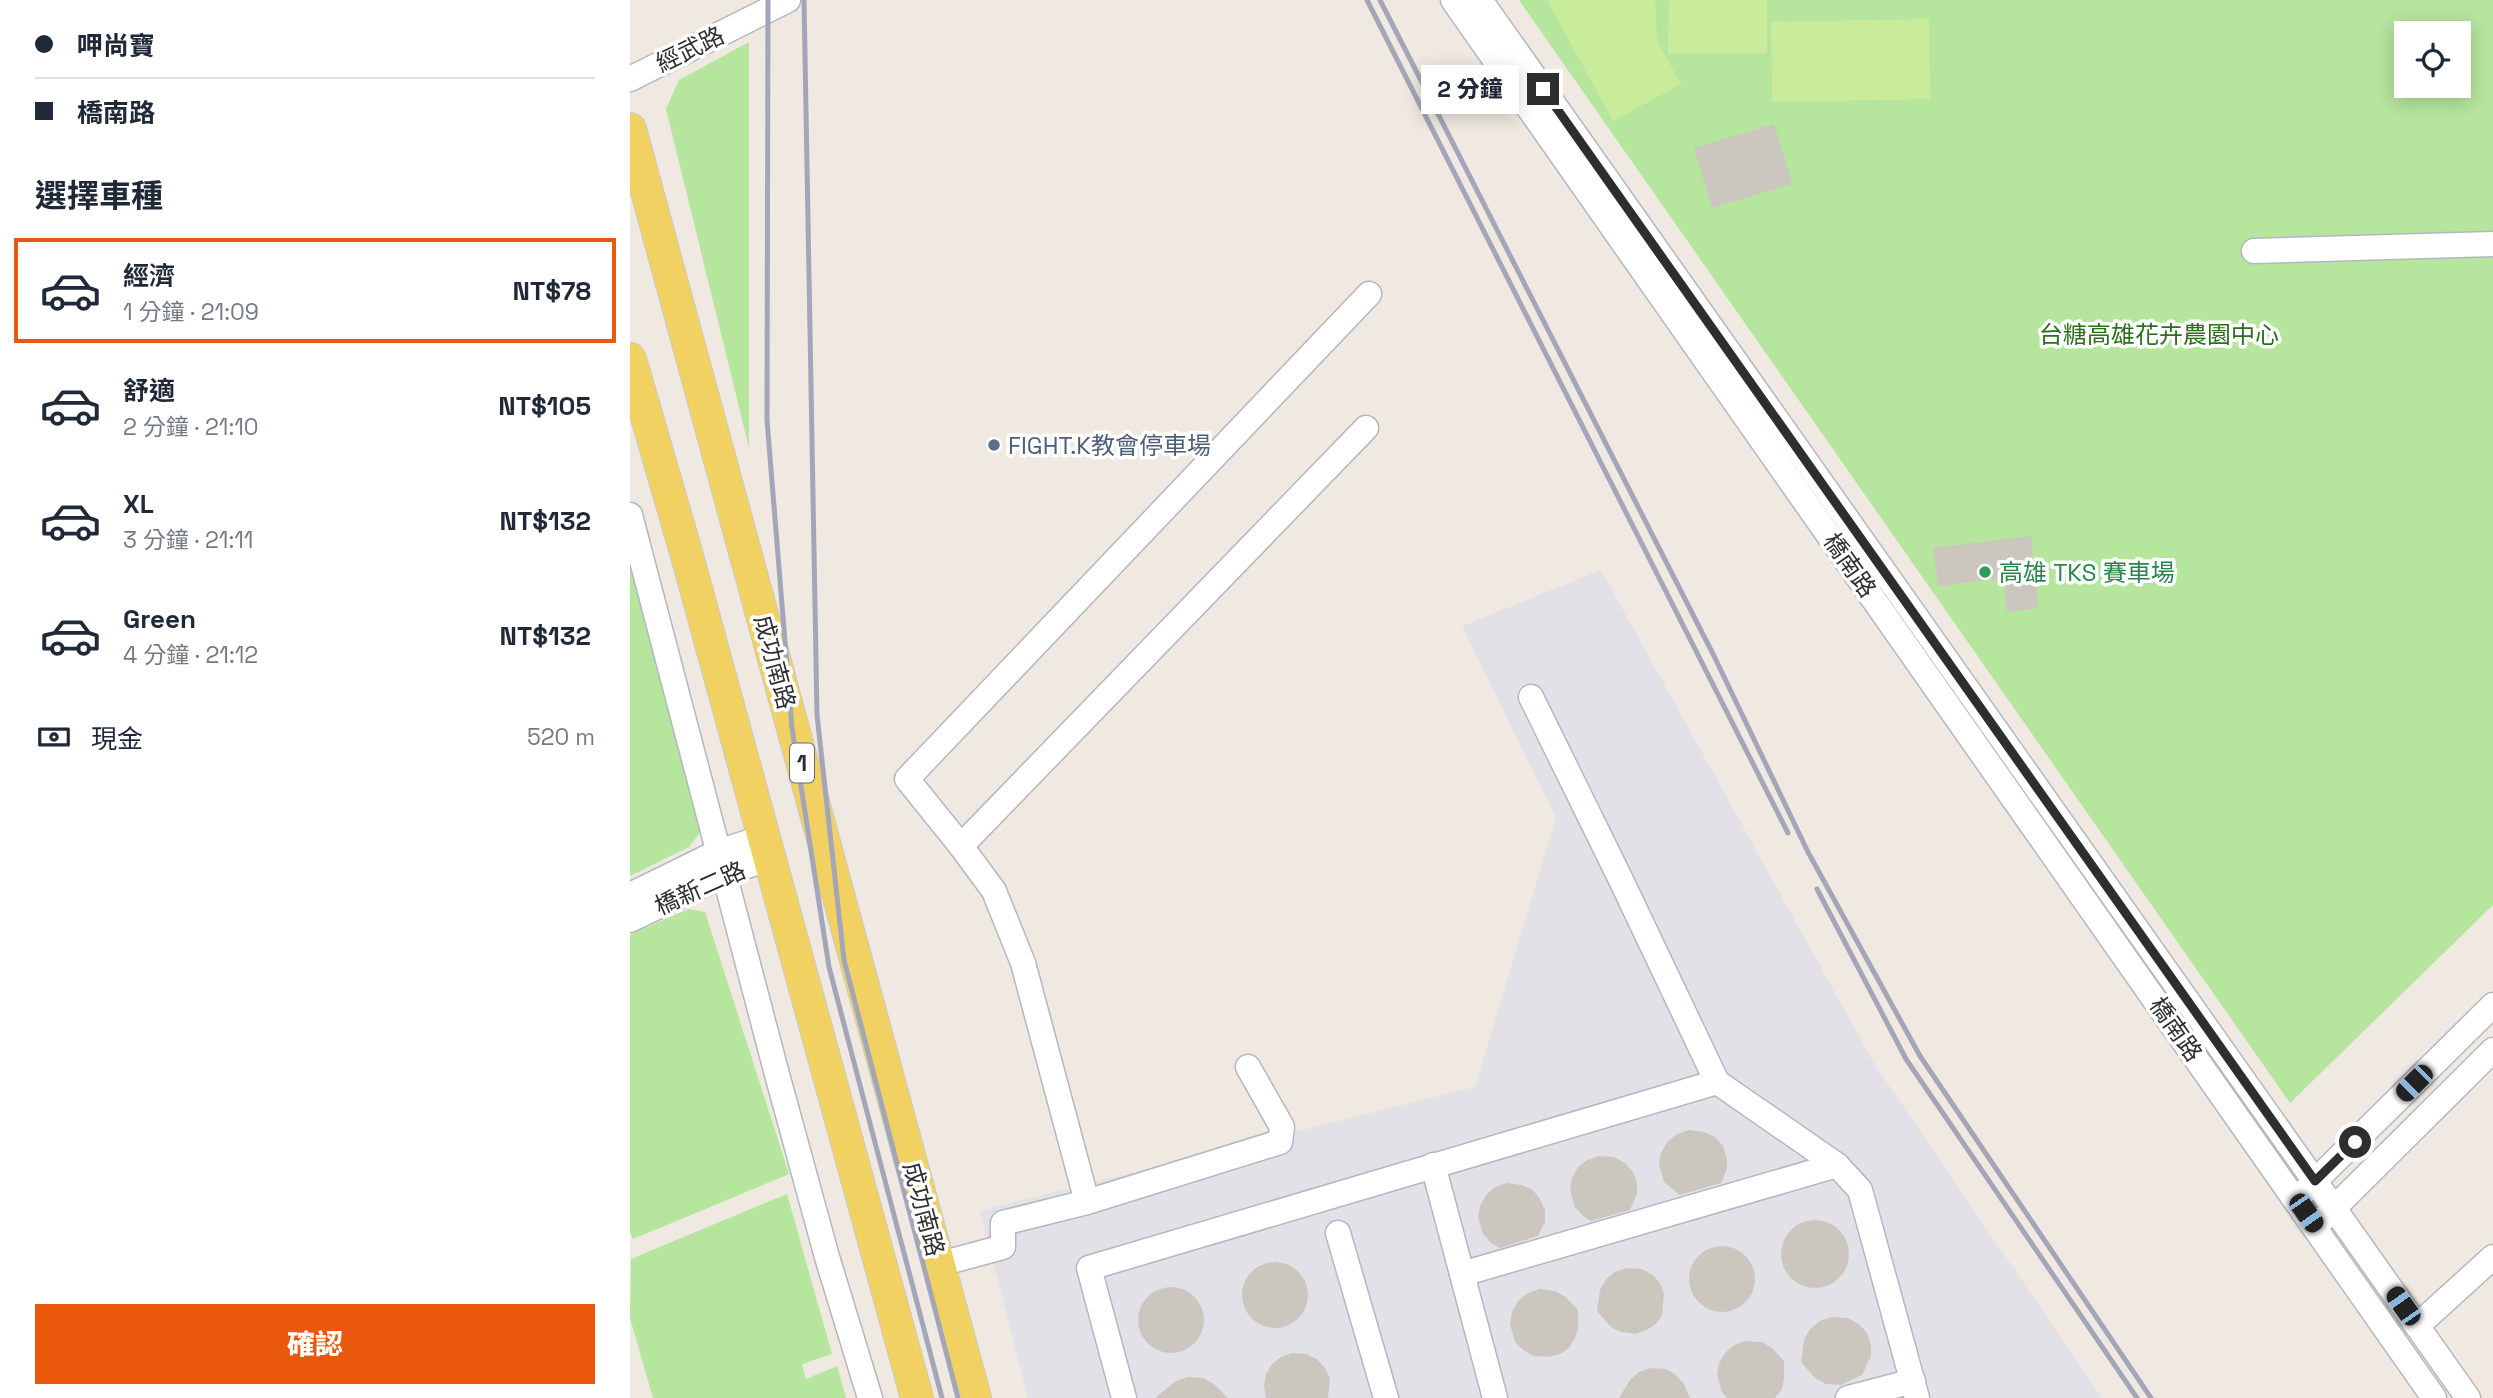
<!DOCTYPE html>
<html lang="zh-TW">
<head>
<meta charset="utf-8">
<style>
	:root { --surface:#fff; --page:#f6f6f7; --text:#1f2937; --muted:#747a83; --line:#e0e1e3; --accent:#ea580c }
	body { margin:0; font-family:"Space Grotesk","Noto Sans TC",sans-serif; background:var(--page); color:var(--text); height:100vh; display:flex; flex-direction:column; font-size:26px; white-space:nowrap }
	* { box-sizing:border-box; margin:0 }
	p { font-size:23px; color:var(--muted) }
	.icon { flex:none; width:38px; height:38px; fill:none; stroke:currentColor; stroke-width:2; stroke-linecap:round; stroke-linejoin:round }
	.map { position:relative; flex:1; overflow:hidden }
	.side { display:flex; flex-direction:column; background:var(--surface); width:630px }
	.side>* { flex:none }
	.hud { display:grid; align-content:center; height:154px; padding:0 35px; background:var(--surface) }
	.controls { position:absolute; left:1764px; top:21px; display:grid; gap:14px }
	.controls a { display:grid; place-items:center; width:77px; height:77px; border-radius:0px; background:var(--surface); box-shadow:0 4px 18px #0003; font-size:35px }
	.end { position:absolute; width:32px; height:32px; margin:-16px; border:9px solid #2e2e2e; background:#fff; box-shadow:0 0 0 4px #fff }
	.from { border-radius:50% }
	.bubble { position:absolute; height:49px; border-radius:0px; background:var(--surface); box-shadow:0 4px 18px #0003; font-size:23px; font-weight:800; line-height:49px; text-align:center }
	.car { position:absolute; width:21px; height:42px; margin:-21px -10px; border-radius:9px; box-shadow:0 0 5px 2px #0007; background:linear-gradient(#222 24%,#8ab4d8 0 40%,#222 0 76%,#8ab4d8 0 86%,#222 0) }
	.hud b { display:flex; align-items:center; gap:24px; height:66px; font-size:26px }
	.hud b+b { border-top:2px solid var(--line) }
	.hud i { width:18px; height:18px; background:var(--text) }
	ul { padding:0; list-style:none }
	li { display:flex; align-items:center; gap:21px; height:105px; margin:0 14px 10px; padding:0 21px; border:4px solid transparent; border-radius:0px }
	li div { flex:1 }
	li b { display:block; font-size:26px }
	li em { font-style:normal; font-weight:800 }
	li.current { border-color:var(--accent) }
	li>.icon { width:63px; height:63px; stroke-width:1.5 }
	h2 { padding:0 35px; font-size:32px; line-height:84px }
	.pay { display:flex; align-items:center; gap:18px; height:77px; padding:0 35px; font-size:26px }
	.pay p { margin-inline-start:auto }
	.primary-button { display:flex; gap:14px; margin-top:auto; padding:14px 35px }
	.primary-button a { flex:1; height:80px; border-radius:0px; background:var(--accent); color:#fff; font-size:28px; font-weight:800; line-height:80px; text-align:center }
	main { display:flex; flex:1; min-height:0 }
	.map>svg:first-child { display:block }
	.industrial { fill:#e3e1e8 }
	.green { fill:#b6e59e; fill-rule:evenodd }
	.pitch { fill:#c9ec9a }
	.building { fill:#cbc7bf }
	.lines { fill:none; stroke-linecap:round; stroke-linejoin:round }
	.minor-casing { stroke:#b4b7c1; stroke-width:27 }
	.major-casing { stroke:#c9c9c9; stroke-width:34 }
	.minor { stroke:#fff; stroke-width:24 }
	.major { stroke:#f2d163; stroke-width:32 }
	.rail { stroke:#a3a6b8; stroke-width:5 }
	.route { stroke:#2e2e2e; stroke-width:9 }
	.service-dot { fill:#5c6f8a; stroke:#fff; stroke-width:2.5 }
	.leisure-dot { fill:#2e9e5b; stroke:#fff; stroke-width:2.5 }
	.labels { text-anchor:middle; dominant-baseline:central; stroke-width:7; stroke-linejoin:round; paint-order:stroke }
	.shield { fill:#fff; stroke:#6d6d6d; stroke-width:2 }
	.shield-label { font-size:23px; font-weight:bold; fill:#2e2e2e }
	.street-label { font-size:24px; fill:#2e2e2e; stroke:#fff }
	.park-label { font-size:24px; fill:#2c6e1b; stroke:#fff }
	.service-label { font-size:24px; fill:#4e5e75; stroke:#fff; text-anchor:start }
	.leisure-label { font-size:24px; fill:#27864d; stroke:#fff; text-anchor:start }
</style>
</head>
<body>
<main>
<section class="side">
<div class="hud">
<b><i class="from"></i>呷尚寶</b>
<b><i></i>橋南路</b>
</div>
<h2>選擇車種</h2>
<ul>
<li class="current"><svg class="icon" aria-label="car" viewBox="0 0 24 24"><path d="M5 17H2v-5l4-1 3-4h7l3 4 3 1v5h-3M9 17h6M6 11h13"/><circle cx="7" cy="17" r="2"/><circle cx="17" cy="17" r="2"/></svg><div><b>經濟</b><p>1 分鐘 · 21:09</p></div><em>NT$78</em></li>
<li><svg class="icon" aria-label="car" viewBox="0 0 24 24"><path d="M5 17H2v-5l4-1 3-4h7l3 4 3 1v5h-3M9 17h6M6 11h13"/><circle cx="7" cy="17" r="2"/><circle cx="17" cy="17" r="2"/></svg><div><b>舒適</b><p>2 分鐘 · 21:10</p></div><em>NT$105</em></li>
<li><svg class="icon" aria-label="car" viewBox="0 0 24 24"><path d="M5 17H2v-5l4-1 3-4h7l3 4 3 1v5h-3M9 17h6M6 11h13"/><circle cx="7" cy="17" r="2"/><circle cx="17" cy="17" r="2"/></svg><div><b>XL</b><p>3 分鐘 · 21:11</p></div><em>NT$132</em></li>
<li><svg class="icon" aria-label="car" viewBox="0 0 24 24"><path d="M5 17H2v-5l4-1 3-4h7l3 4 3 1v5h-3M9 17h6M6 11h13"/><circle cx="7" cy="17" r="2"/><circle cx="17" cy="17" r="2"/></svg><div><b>Green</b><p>4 分鐘 · 21:12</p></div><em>NT$132</em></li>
</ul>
<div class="pay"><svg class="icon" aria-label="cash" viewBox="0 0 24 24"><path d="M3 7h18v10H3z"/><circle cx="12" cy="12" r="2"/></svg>現金<p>520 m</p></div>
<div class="primary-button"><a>確認</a></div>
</section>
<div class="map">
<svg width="1863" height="1398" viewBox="0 0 1863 1398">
	<rect width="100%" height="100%" fill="#efe9e1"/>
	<polygon class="industrial" points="971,570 1245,1065 1472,1398 398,1398 350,1211 845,1087 926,818 832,626"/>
	<g class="green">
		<path d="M889,0H1863V905L1660,1103ZM1776,33H1829V86H1776Z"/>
		<polygon points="119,42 119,448 36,109 49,80"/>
		<polygon points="0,547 75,826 59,847 0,876"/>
		<polygon points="58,909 75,912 159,1174 3,1239 0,1232 0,935"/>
		<polygon points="157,1194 202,1354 172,1364 176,1379 207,1366 216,1398 23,1398 0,1318 1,1259"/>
	</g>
	<g class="pitch">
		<polygon points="917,0 1025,0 1027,41 1051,84 983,121"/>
		<polygon points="1039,0 1137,0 1137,53 1038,53"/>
		<polygon points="1299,19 1300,99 1142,102 1141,22"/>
	</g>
	<g class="building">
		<polygon points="1144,124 1162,184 1082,208 1064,148"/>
		<polygon points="1401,536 1409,608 1377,612 1373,578 1308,586 1303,548"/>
		<polygon points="1059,1130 1074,1132 1085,1137 1093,1146 1097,1158 1097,1169 1091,1183 1050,1195 1034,1182 1029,1165 1031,1153 1037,1142 1047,1134"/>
		<polygon points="969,1156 984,1157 995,1163 1003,1172 1007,1183 1007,1194 1000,1210 961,1221 953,1216 945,1207 940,1190 942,1178 948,1167 957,1160"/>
		<polygon points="877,1183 892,1185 903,1190 910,1199 915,1210 915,1222 908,1236 870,1248 861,1243 853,1234 848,1217 850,1206 856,1195 865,1187"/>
		<circle cx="1185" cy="1254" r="34"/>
		<circle cx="1092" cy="1279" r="33"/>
		<circle cx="645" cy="1295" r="33"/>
		<polygon points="997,1268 1012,1269 1023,1275 1030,1283 1034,1294 1032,1315 1026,1324 1016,1330 1006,1334 991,1332 981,1327 967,1311 970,1290 976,1279 985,1272"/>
		<circle cx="541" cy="1320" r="33"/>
		<polygon points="910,1289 925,1291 936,1297 948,1310 948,1329 945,1338 939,1348 930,1354 919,1357 904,1356 893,1350 885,1342 880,1324 882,1312 888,1301 898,1293"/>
		<polygon points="1202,1317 1218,1318 1229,1324 1237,1333 1241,1345 1241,1356 1232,1375 1211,1385 1196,1384 1185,1378 1171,1362 1174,1340 1180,1329 1190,1321"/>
		<polygon points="1116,1341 1132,1342 1142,1348 1154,1361 1154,1379 1152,1389 1145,1398 1097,1398 1092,1392 1087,1375 1089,1363 1095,1353 1104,1345"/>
		<polygon points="662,1353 676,1354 687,1359 695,1368 700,1378 698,1398 636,1398 634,1386 636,1374 642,1364 651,1357"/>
		<polygon points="1021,1368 1036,1369 1046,1375 1054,1384 1060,1398 989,1398 1000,1380 1009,1372"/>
		<polygon points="558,1377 573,1378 584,1384 598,1398 525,1398 546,1381"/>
	</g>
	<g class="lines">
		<defs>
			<g id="minor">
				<polyline points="823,0 1804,1398"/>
				<polyline points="850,0 1838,1398"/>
				<polyline points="0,79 158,0"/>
				<polyline points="1624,251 1863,244"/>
				<polyline points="0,515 145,1067 197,1257 240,1398"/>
				<polyline points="901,697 991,880 1087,1082 1207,1165 1230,1190 1287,1398"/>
				<polyline points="331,846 736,428"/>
				<polyline points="0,895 88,852 134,837"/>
				<polyline points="0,920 100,872 140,858"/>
				<polyline points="803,1165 865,1398"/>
				<polyline points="1674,1192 1863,1005"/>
				<polyline points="457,1202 393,963 364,891 331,846 277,779 739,294"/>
				<polyline points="1693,1219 1863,1050"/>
				<polyline points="708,1233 756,1398"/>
				<polyline points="310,1264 373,1247 373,1223 457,1202 650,1142 652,1127 618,1067"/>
				<polyline points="832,1274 1207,1165"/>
				<polyline points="1787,1326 1863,1257"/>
				<polyline points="494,1398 459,1268 1087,1082"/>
				<polyline points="1218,1398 1283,1381"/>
			</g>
			<g id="major">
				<polyline points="0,129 345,1398"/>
				<polyline points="0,359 56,552 287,1398"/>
			</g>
		</defs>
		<use href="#minor" class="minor-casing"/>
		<use href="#major" class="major-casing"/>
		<use href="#minor" class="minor"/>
		<use href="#major" class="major"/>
		<g class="rail">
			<polyline points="138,0 137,420 162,728 199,967 312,1398"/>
			<polyline points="174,0 187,715 214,960 328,1398"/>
			<polyline points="737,0 1158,833"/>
			<polyline points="750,0 1084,656 1178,852 1290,1056 1521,1398"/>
			<polyline points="1187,889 1276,1059 1507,1398"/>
		</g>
	</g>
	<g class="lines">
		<polyline class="route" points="913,89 1685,1181 1725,1142"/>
	</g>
	<circle class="service-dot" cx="364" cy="445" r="7"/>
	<circle class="leisure-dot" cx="1355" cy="572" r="7"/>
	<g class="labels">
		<rect class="shield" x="160" y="743.5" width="24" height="39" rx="5"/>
		<g class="shield-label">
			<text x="172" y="763">1</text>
		</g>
		<g class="street-label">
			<text transform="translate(60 49) rotate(-26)">經武路</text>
			<text transform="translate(1220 565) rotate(55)">橋南路</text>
			<text transform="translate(145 662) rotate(75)">成功南路</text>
			<text transform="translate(70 888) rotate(-24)">橋新二路</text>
			<text transform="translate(1546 1029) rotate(55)">橋南路</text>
			<text transform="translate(294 1209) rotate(75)">成功南路</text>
		</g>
		<g class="park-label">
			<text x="1529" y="334">台糖高雄花卉農園中心</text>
		</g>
		<g class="service-label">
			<text x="378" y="445">FIGHT.K教會停車場</text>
		</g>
		<g class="leisure-label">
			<text x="1369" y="572">高雄 TKS 賽車場</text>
		</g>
	</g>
</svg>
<div class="controls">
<a><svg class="icon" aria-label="locate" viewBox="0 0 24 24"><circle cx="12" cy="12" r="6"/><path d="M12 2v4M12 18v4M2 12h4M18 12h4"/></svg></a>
</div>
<i class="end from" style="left:1725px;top:1142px"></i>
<i class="end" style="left:913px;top:89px"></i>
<div class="bubble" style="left:791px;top:65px;width:98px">2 分鐘</div>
<i class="car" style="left:1784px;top:1083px;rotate:225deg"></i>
<i class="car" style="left:1676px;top:1213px;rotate:145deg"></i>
<i class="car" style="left:1773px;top:1306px;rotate:325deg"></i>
</div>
</main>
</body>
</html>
